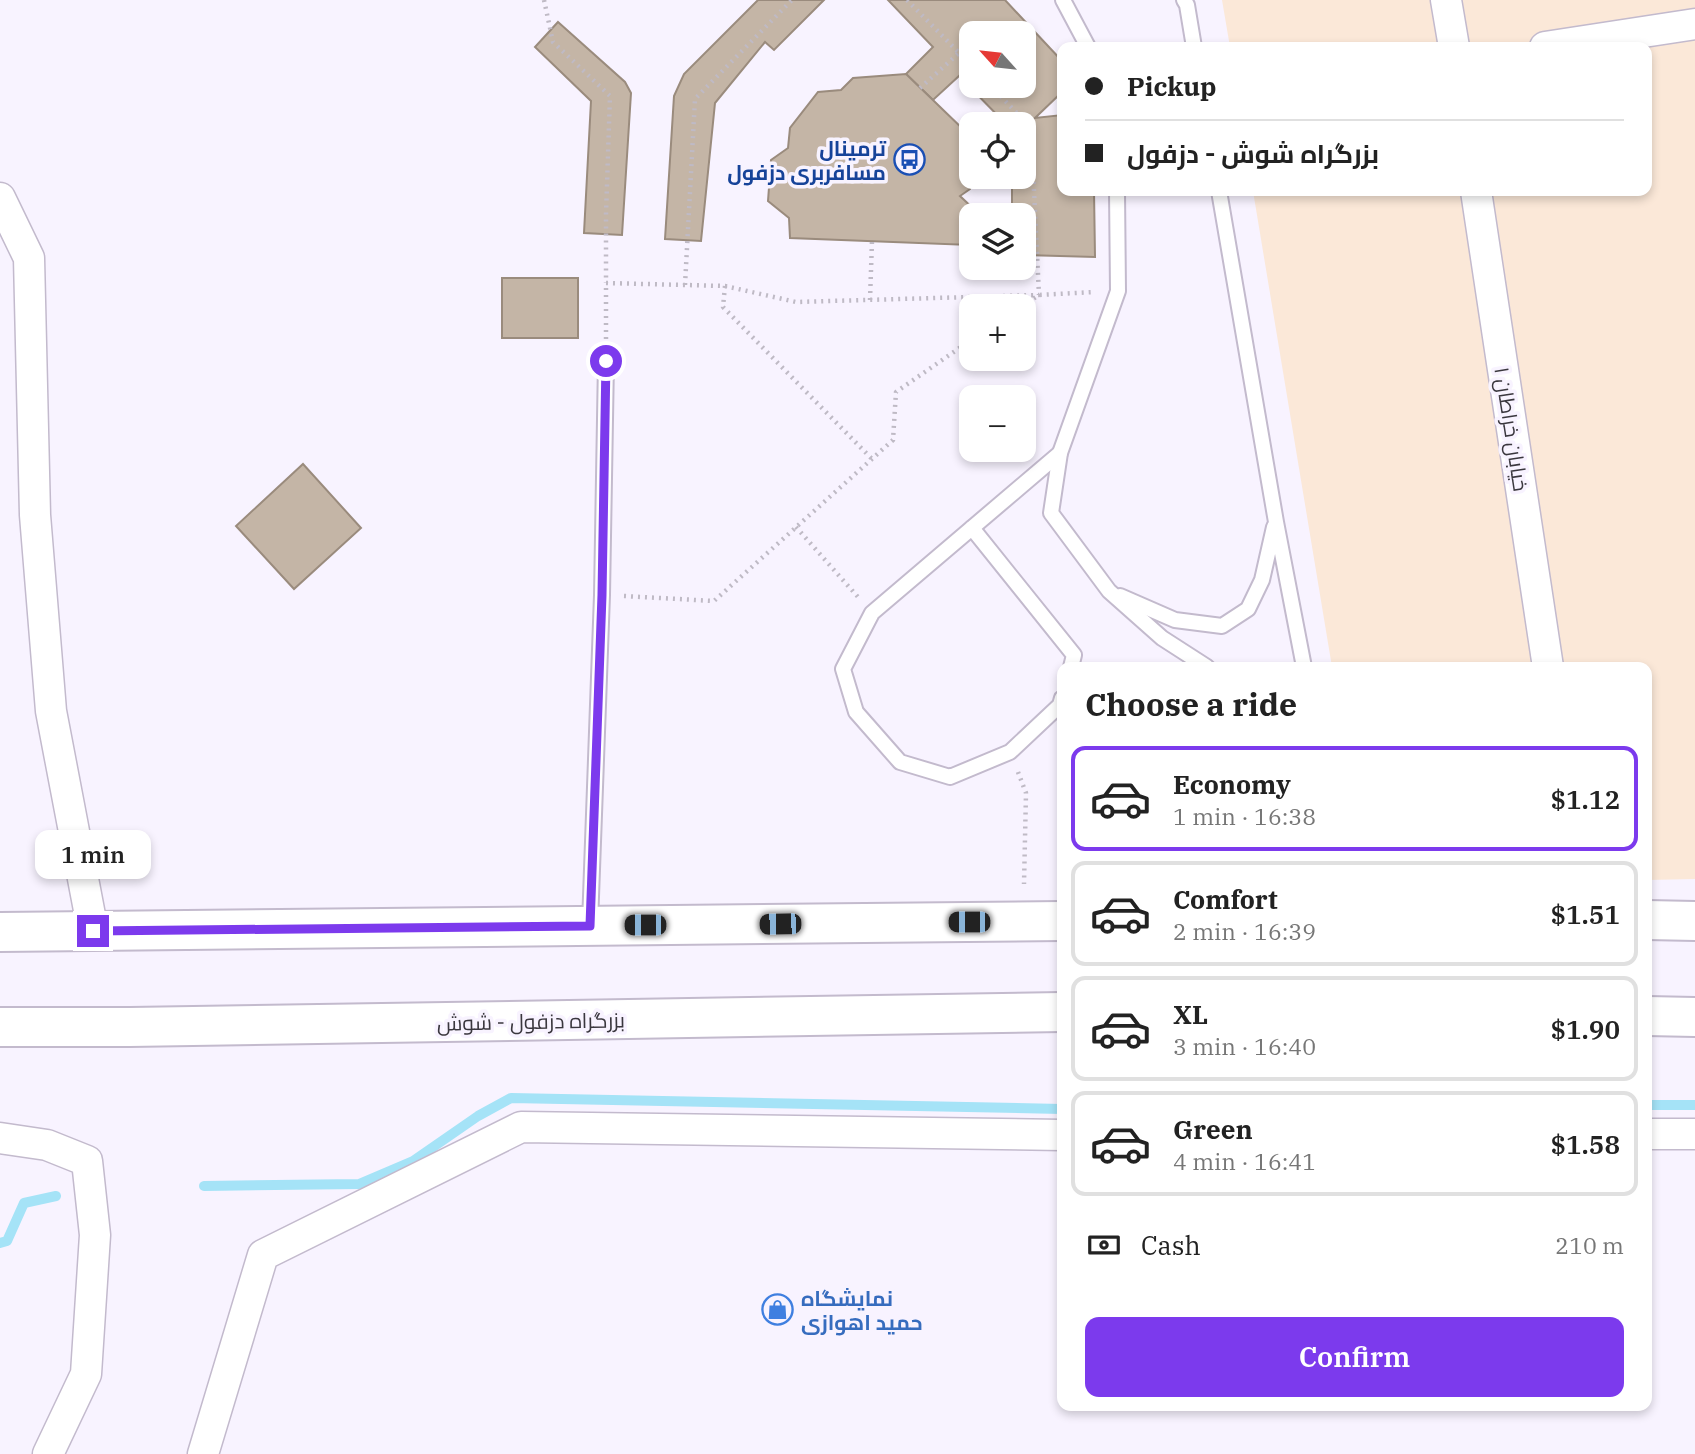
<!DOCTYPE html>
<html lang="en">
<head>
<meta charset="utf-8">
<style>
	:root { --surface:#fff; --page:#f6f6f6; --text:#222; --muted:#767676; --line:#e0e0e0; --accent:#7c3aed }
	body { margin:0; font-family:"IBM Plex Serif",Cairo,serif; background:var(--page); color:var(--text); height:100vh; display:flex; flex-direction:column; font-size:26px; white-space:nowrap }
	* { box-sizing:border-box; margin:0 }
	p { font-size:23px; color:var(--muted) }
	.icon { flex:none; width:38px; height:38px; fill:none; stroke:currentColor; stroke-width:2; stroke-linecap:round; stroke-linejoin:round }
	.map { position:relative; flex:1; overflow:hidden }
	.sheet { position:absolute; left:1057px; top:662px; width:595px; height:749px; display:flex; flex-direction:column; background:var(--surface); border-radius:14px; box-shadow:0 4px 10px #0003 }
	.sheet>* { flex:none }
	.top-card { position:absolute; left:1057px; top:42px; width:595px; height:154px; border-radius:14px; box-shadow:0 4px 10px #0003; display:grid; align-content:center; height:154px; padding:0 28px; background:var(--surface) }
	.needle { width:46px; rotate:297deg }
	.buttons { position:absolute; left:959px; top:21px; display:grid; gap:14px }
	.buttons a { display:grid; place-items:center; width:77px; height:77px; border-radius:14px; background:var(--surface); box-shadow:0 4px 10px #0003; font-size:35px }
	.end { position:absolute; width:32px; height:32px; margin:-16px; border:9px solid #7c3aed; background:#fff; box-shadow:0 0 0 4px #fff }
	.from { border-radius:50% }
	.bubble { position:absolute; height:49px; border-radius:14px; background:var(--surface); box-shadow:0 4px 10px #0003; font-size:23px; font-weight:600; line-height:49px; text-align:center }
	.car { position:absolute; width:21px; height:42px; margin:-21px -10px; border-radius:9px; box-shadow:0 0 5px 2px #0007; background:linear-gradient(#222 24%,#8ab4d8 0 40%,#222 0 76%,#8ab4d8 0 86%,#222 0) }
	.top-card b { display:flex; align-items:center; gap:24px; height:66px; font-size:26px }
	.top-card b+b { border-top:2px solid var(--line) }
	.top-card i { width:18px; height:18px; background:var(--text) }
	ul { padding:0; list-style:none }
	li { display:flex; align-items:center; gap:21px; height:105px; margin:0 14px 10px; padding:0 14px; border:4px solid var(--line); border-radius:14px }
	li div { flex:1 }
	li b { display:block; font-size:26px }
	li em { font-style:normal; font-weight:600 }
	li.current { border-color:var(--accent) }
	li>.icon { width:63px; height:63px; stroke-width:1.5 }
	h2 { padding:0 28px; font-size:32px; line-height:84px }
	.pay { display:flex; align-items:center; gap:18px; height:77px; padding:0 28px; font-size:26px }
	.pay p { margin-inline-start:auto }
	.primary-button { display:flex; gap:14px; margin-top:auto; padding:14px 28px }
	.primary-button a { flex:1; height:80px; border-radius:14px; background:var(--accent); color:#fff; font-size:28px; font-weight:600; line-height:80px; text-align:center }
	.map>svg:first-child { display:block }
	.commercial { fill:#fbe8d8 }
	.lines { fill:none; stroke-linecap:round; stroke-linejoin:round }
	.stream { stroke:#a5e3f7; stroke-width:10 }
	.building { fill:#c4b5a6; stroke:#9a8b7d; stroke-width:2; fill-rule:evenodd }
	.lane-casing { stroke:#c3bacd; stroke-width:18 }
	.street-casing { stroke:#c3bacd; stroke-width:33 }
	.highway-casing { stroke:#c3bacd; stroke-width:42 }
	.path { stroke:#bfbac5; stroke-width:4.5; stroke-dasharray:2 5; stroke-linecap:butt }
	.lane { stroke:#fff; stroke-width:14 }
	.street { stroke:#fff; stroke-width:30 }
	.highway { stroke:#fff; stroke-width:38 }
	.route { stroke:#7c3aed; stroke-width:9 }
	.labels { text-anchor:middle; dominant-baseline:central; stroke-width:7; stroke-linejoin:round; paint-order:stroke }
	.transit-label { font-size:21px; font-weight:bold; fill:#164399; stroke:#f8f3ff; text-anchor:end }
	.street-label { font-size:21px; fill:#3a373e; stroke:#f8f3ff }
	.shop-label { font-size:21px; font-weight:bold; fill:#366cbe; stroke:#f8f3ff; text-anchor:start }
</style>
</head>
<body>
<div class="map">
<svg width="1695" height="1454" viewBox="0 0 1695 1454">
	<rect width="100%" height="100%" fill="#f8f3ff"/>
	<polygon class="commercial" points="1222,0 1695,0 1695,879 1647,880 1647,667 1332,667 1253,191 1647,191 1647,47 1230,47"/>
	<g class="lines">
		<g class="stream">
			<polyline points="1647,1105 1695,1105"/>
			<polyline points="204,1186 359,1184 413,1161 478,1116 511,1098 1062,1109"/>
			<polyline points="0,1243 7,1241 24,1203 56,1196"/>
		</g>
	</g>
	<g class="building">
		<polygon points="758,0 824,0 774,50 765,42 715,103 701,241 665,239 674,96 684,74"/>
		<path d="M888,0H1005L1062,61V92L1035,118L1062,115V191H1094L1095,257L1024,255V215H1012V177H1024V124H1006L959,76L933,100L906,74L933,47ZM971,33H1024V86H971Z"/>
		<polygon points="558,22 625,82 631,93 622,235 584,233 591,101 535,47"/>
		<polygon points="906,74 967,133 970,189 960,196 978,213 976,215 971,215 970,222 970,245 790,238 789,218 768,201 771,160 788,148 790,128 818,92 841,90 853,78"/>
		<rect x="502" y="278" width="76" height="60"/>
		<polygon points="303,464 361,528 294,589 236,526"/>
	</g>
	<g class="lines">
		<defs>
			<g id="lane">
				<polyline points="1063,0 1088,47"/>
				<polyline points="1184,0 1187,5 1194,47"/>
				<polyline points="1117,191 1118,291 1060,453 1051,513 1109,591 1162,638 1207,667"/>
				<polyline points="1219,191 1276,522 1304,667"/>
				<polyline points="1060,453 872,613 843,669 856,712 900,762 950,777 1010,752 1060,705 1062,698"/>
				<polyline points="972,528 1074,655 1071,667"/>
				<polyline points="1120,596 1175,620 1222,626 1248,609 1262,580 1274,527"/>
				<polyline points="590,924 602,595 606,361"/>
			</g>
			<g id="street">
				<polyline points="1446,0 1454,47"/>
				<polyline points="1545,47 1695,24"/>
				<polyline points="1476,191 1548,667"/>
				<polyline points="0,198 29,258 35,515 51,711 93,931"/>
				<polyline points="1647,1134 1695,1134"/>
				<polyline points="0,1138 47,1145 87,1161 95,1235 86,1374 48,1454"/>
				<polyline points="203,1454 263,1255 521,1127 1062,1135"/>
			</g>
			<g id="highway">
				<polyline points="1647,920 1695,921"/>
				<polyline points="0,932 1062,921"/>
				<polyline points="1647,1016 1695,1017"/>
				<polyline points="0,1027 130,1027 1062,1012"/>
			</g>
		</defs>
		<use href="#lane" class="lane-casing"/>
		<use href="#street" class="street-casing"/>
		<use href="#highway" class="highway-casing"/>
		<g class="path">
			<polyline points="544,0 553,42 610,96 606,214 606,283"/>
			<polyline points="907,0 971,65"/>
			<polyline points="920,88 959,53"/>
			<polyline points="970,230 971,230"/>
			<polyline points="1024,233 1036,234"/>
			<polyline points="685,285 695,99 792,0"/>
			<polyline points="725,286 796,302 1039,295 1031,128 991,86"/>
			<polyline points="870,300 872,241"/>
			<polyline points="1022,306 1039,295 1094,292"/>
			<polyline points="606,339 606,283 725,286 723,307 872,459"/>
			<polyline points="796,527 858,597"/>
			<polyline points="624,596 714,601 893,440 896,392 971,340"/>
			<polyline points="1018,772 1026,793 1024,884"/>
		</g>
		<use href="#lane" class="lane"/>
		<use href="#street" class="street"/>
		<use href="#highway" class="highway"/>
	</g>
	<g class="lines">
		<polyline class="route" points="93,931 590,926 602,595 606,361"/>
	</g>
	<defs>
		<symbol id="bus-ring" viewBox="-11 -11 22 22"><circle r="9.5" fill="#f8f3ff" stroke="#1a4fb4" stroke-width="1.5"/><path d="M-5-6H5V4H4V6H2V4H-2V6H-4V4H-5ZM-3.5-4V0h7V-4ZM-3.5 1.2v1.5H-2V1.2ZM2 1.2v1.5H3.5V1.2Z" fill="#1a4fb4"/></symbol>
		<symbol id="shop-ring" viewBox="-11 -11 22 22"><circle r="9.5" fill="#f8f3ff" stroke="#3f7fe0" stroke-width="1.5"/><path d="M-5-2.5h2.3a2.7 3.5 0 0 1 5.4 0H5L5.5 6h-11ZM-1.5-2.5h3a1.5 2.3 0 0 0-3 0Z" fill="#3f7fe0"/></symbol>
	</defs>
	<g fill-rule="evenodd">
		<use href="#bus-ring" x="892" y="142" width="35" height="35"/>
		<use href="#shop-ring" x="760" y="1292" width="35" height="35"/>
	</g>
	<g class="labels">
		<g class="transit-label">
			<text x="886" y="148">ترمینال<tspan x="886" dy="24">مسافربری دزفول</tspan></text>
		</g>
		<g class="street-label">
			<text transform="translate(1512 429) rotate(81)">خیابان خراطان ۱</text>
			<text transform="translate(531 1021) rotate(-1)">بزرگراه دزفول - شوش</text>
		</g>
		<g class="shop-label">
			<text x="801" y="1298">نمایشگاه<tspan x="801" dy="24">حمید اهوازی</tspan></text>
		</g>
	</g>
</svg>
<div class="buttons">
<a><svg class="needle" viewBox="-14 -14 28 28"><path d="M0-13l5 13h-10z" fill="#e53935"/><path d="M0 13l5-13h-10z" fill="#767676"/></svg></a>
<a><svg class="icon" aria-label="locate" viewBox="0 0 24 24"><circle cx="12" cy="12" r="6"/><path d="M12 2v4M12 18v4M2 12h4M18 12h4"/></svg></a>
<a><svg class="icon" aria-label="layers" viewBox="0 0 24 24"><path d="M12 4l9 5-9 5-9-5zM3 14l9 5 9-5"/></svg></a>
<a>+</a>
<a>−</a>
</div>
<i class="end from" style="left:606px;top:361px"></i>
<i class="end" style="left:93px;top:931px"></i>
<div class="bubble" style="left:35px;top:830px;width:116px">1 min</div>
<i class="car" style="left:969px;top:922px;rotate:270deg"></i>
<i class="car" style="left:780px;top:924px;rotate:269deg"></i>
<i class="car" style="left:645px;top:925px;rotate:270deg"></i>
<div class="top-card">
<b><i class="from"></i>Pickup</b>
<b><i></i>بزرگراه شوش - دزفول</b>
</div>
<section class="sheet">
<h2>Choose a ride</h2>
<ul>
<li class="current"><svg class="icon" aria-label="car" viewBox="0 0 24 24"><path d="M5 17H2v-5l4-1 3-4h7l3 4 3 1v5h-3M9 17h6M6 11h13"/><circle cx="7" cy="17" r="2"/><circle cx="17" cy="17" r="2"/></svg><div><b>Economy</b><p>1 min · 16:38</p></div><em>$1.12</em></li>
<li><svg class="icon" aria-label="car" viewBox="0 0 24 24"><path d="M5 17H2v-5l4-1 3-4h7l3 4 3 1v5h-3M9 17h6M6 11h13"/><circle cx="7" cy="17" r="2"/><circle cx="17" cy="17" r="2"/></svg><div><b>Comfort</b><p>2 min · 16:39</p></div><em>$1.51</em></li>
<li><svg class="icon" aria-label="car" viewBox="0 0 24 24"><path d="M5 17H2v-5l4-1 3-4h7l3 4 3 1v5h-3M9 17h6M6 11h13"/><circle cx="7" cy="17" r="2"/><circle cx="17" cy="17" r="2"/></svg><div><b>XL</b><p>3 min · 16:40</p></div><em>$1.90</em></li>
<li><svg class="icon" aria-label="car" viewBox="0 0 24 24"><path d="M5 17H2v-5l4-1 3-4h7l3 4 3 1v5h-3M9 17h6M6 11h13"/><circle cx="7" cy="17" r="2"/><circle cx="17" cy="17" r="2"/></svg><div><b>Green</b><p>4 min · 16:41</p></div><em>$1.58</em></li>
</ul>
<div class="pay"><svg class="icon" aria-label="cash" viewBox="0 0 24 24"><path d="M3 7h18v10H3z"/><circle cx="12" cy="12" r="2"/></svg>Cash<p>210 m</p></div>
<div class="primary-button"><a>Confirm</a></div>
</section>
</div>
</body>
</html>
